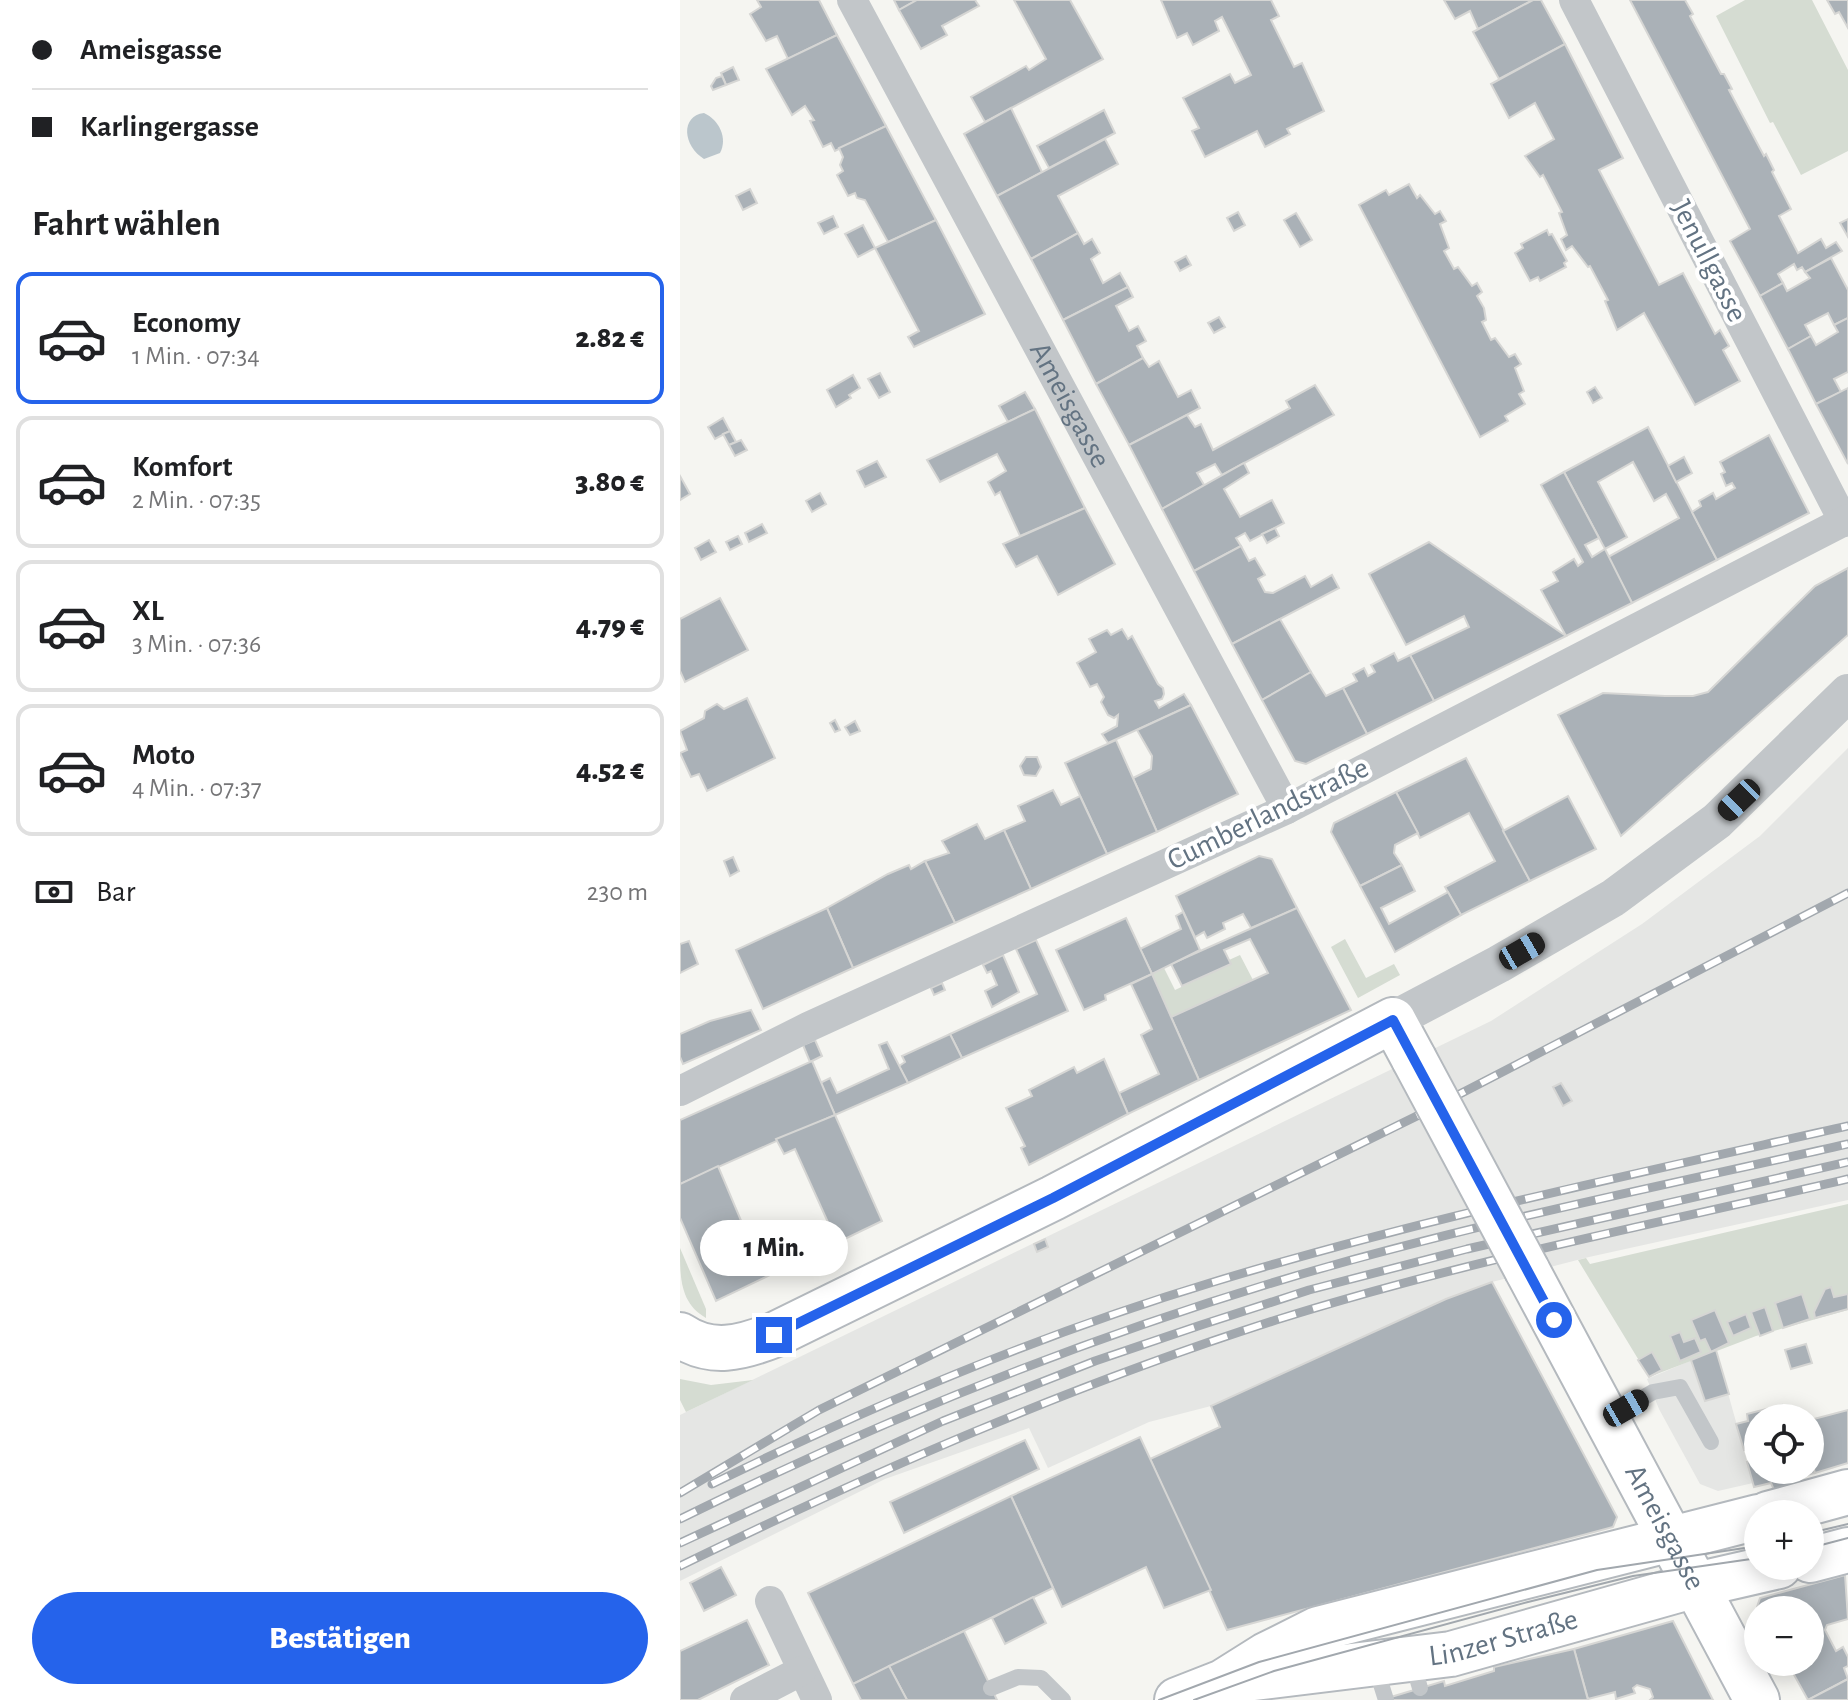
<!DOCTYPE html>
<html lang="de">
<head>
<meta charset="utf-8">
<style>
	:root { --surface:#fff; --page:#f6f6f6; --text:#202124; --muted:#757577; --line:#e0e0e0; --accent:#2563eb }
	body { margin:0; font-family:"Alegreya Sans",sans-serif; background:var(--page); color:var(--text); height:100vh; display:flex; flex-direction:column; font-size:30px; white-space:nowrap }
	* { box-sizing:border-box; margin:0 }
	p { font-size:26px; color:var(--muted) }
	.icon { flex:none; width:44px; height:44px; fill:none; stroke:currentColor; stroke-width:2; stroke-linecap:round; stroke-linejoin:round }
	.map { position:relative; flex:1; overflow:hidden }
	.details { display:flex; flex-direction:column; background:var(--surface); width:680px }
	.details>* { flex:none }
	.hud { display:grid; align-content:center; height:176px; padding:0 32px; background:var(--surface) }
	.tools { position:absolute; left:1064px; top:1404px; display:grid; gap:16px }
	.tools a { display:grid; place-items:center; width:80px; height:80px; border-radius:50%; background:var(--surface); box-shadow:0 4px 20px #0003; font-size:40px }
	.end { position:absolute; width:36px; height:36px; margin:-18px; border:10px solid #2563eb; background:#fff; box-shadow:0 0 0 4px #fff }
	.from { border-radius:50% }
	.bubble { position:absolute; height:56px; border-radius:28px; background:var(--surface); box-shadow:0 4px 20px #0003; font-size:26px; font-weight:800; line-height:56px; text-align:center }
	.car { position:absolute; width:24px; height:48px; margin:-24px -12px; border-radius:10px; box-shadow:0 0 6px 2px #0007; background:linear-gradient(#222 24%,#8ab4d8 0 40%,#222 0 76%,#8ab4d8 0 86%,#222 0) }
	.hud b { display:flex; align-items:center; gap:28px; height:76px; font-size:30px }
	.hud b+b { border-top:2px solid var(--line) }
	.hud i { width:20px; height:20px; background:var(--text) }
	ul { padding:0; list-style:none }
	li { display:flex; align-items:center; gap:24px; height:132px; margin:0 16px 12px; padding:0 16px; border:4px solid var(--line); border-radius:16px }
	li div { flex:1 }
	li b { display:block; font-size:30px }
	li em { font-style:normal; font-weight:800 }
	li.selected { border-color:var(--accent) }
	li>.icon { width:72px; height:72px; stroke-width:1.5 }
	h2 { padding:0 32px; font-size:36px; line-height:96px }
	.pay { display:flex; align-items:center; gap:20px; height:88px; padding:0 32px; font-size:30px }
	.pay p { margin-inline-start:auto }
	.cta { display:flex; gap:16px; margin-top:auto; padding:16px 32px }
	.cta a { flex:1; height:92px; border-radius:48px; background:var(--accent); color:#fff; font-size:32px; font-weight:800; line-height:92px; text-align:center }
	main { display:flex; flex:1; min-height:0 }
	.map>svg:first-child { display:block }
	.built { fill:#e5e6e4 }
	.green { fill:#d5dcd2 }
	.water { fill:#bbc6cc }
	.building { fill:#aab1b7; stroke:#d6d6d4; stroke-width:2 }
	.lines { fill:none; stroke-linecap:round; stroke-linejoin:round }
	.secondary-casing { stroke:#b4b9be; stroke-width:48 }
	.service { stroke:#c2c6c9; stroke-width:16 }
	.minor { stroke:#c2c6c9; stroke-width:30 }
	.tertiary { stroke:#c2c6c9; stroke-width:38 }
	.secondary { stroke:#fff; stroke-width:44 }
	.tram { stroke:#a2a8ae; stroke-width:2 }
	.rail-casing { stroke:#a2a8ae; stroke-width:9 }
	.rail { stroke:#fff; stroke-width:6; stroke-dasharray:18; stroke-linecap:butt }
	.secondary-bridge-casing { stroke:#b4b9be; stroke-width:48; stroke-linecap:butt }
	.secondary-bridge { stroke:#fff; stroke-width:44 }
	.route { stroke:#2563eb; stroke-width:10 }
	.labels { text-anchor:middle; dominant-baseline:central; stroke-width:8; stroke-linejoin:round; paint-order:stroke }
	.street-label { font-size:30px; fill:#637382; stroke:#fff }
</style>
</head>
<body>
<main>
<section class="details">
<div class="hud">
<b><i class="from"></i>Ameisgasse</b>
<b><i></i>Karlingergasse</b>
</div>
<h2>Fahrt wählen</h2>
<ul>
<li class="selected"><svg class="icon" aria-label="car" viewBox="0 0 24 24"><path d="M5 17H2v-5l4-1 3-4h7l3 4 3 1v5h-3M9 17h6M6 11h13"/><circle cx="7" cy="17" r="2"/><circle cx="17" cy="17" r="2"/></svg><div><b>Economy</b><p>1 Min. · 07:34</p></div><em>2.82 €</em></li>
<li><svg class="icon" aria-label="car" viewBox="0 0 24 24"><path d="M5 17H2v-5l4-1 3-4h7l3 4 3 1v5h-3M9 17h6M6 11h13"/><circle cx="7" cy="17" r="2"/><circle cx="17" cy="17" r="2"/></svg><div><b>Komfort</b><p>2 Min. · 07:35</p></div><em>3.80 €</em></li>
<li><svg class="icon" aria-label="car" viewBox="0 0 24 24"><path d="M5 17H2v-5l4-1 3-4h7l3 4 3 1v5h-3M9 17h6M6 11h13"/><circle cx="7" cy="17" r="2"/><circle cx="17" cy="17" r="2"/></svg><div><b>XL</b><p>3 Min. · 07:36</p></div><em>4.79 €</em></li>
<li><svg class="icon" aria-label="car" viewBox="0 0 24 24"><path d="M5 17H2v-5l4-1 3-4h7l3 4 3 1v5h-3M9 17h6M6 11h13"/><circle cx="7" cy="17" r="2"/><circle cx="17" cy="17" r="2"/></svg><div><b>Moto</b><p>4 Min. · 07:37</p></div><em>4.52 €</em></li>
</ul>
<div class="pay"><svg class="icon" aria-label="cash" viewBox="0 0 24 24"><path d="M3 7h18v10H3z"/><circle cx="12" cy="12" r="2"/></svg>Bar<p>230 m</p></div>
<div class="cta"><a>Bestätigen</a></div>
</section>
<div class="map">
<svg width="1168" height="1700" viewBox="0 0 1168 1700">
	<rect width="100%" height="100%" fill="#f5f5f1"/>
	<g class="built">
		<polygon points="1168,748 1168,1200 909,1257 812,1282 766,1299 531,1406 469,1422 368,1468 349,1428 205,1479 0,1581 0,1415 811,1021 962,924 1080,836"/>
		<polygon points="1036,1350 1073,1483 1038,1491 1020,1484 979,1409 967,1379"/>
	</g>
	<g class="green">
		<polygon points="1065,0 1132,0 1168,70 1168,151 1121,175 1093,122 1090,123 1036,16"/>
		<polygon points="665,939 686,978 714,964 720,975 678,998 651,947"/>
		<polygon points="560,955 573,980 491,1017 472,974 484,968 495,990 550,964 549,960"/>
		<polygon points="1168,1204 1168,1310 1076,1336 969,1377 898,1260 906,1258 910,1264"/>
		<path d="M0,1248L26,1309V1318C0,1303 0,1278 0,1248Z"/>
		<polygon points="0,1379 31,1385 73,1380 6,1412 0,1400"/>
	</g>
	<path class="water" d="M24,113C39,120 48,138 40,153L24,159C3,146 0,116 24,113Z"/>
	<g class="building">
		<polygon points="77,0 139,0 157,35 108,59 97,36 86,41 70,14 81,7"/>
		<polygon points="214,0 237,0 219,10"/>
		<polygon points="237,0 295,0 299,6 262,26 267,35 241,49 219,10"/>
		<polygon points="334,0 390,0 423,59 305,122 291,97 346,66 349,70 366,59"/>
		<polygon points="481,0 591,0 599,16 591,20 614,67 622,63 644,111 607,129 610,134 585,147 577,131 525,157 512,131 519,128 503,98 550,74 555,83 571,75 542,17 535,21 539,31 513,45 507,33 497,38"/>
		<polygon points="764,0 853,0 798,29 790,11 775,19"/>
		<polygon points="853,0 861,0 885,44 819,79 793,32"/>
		<polygon points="950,0 1005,0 1013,14 1010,16 1041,74 1044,74 1052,89 1049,90 1084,156 1086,154 1094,170 1092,172 1111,209 1099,216 1118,253 1141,239 1146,248 1156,242 1162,251 1125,272 1122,267 1117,270 1114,264 1098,274 1103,283 1080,296 1050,241 1070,229"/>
		<polygon points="1147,0 1168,0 1168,28 1159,12 1155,14"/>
		<polygon points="157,35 206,126 155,151 151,143 143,147 130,121 134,120 125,106 112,115 86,69"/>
		<polygon points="885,44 943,158 919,170 979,285 1003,273 1035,334 1040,330 1049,346 1043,350 1060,381 1015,405 964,313 937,330 925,301 928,300 910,266 908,267 892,246 886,250 881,239 887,235 879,213 882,212 863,175 860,177 845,156 874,139 855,103 829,118 811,84"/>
		<polygon points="53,67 59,80 46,85 41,73"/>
		<polygon points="42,76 46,85 33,90 31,86 36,78"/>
		<polygon points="331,108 362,172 317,196 284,134"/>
		<polygon points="424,110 435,133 369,168 357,146"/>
		<polygon points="206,126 256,220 208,242 185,200 177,198 175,193 168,196 157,175 163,171 160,165 163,157 159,148"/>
		<polygon points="425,139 438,164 378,196 398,233 351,259 317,196"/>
		<polygon points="729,184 737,198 740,195 755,214 760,211 766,221 760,224 769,248 764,251 774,269 778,267 792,286 797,283 802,292 797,296 804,308 806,320 802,322 811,340 815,338 829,357 835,354 841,364 835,368 844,391 839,394 845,404 825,416 828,421 800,437 679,205 706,190 709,195"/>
		<polygon points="70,189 77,203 63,210 56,196"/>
		<polygon points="558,212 565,225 554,231 547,218"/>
		<polygon points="616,213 632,240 620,247 604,220"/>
		<polygon points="153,216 158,227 144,234 138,223"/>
		<polygon points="1168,219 1168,237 1160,223"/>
		<polygon points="256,220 305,314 234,347 228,337 239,331 195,248"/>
		<polygon points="183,225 195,248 178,257 165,234"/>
		<polygon points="867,230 869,235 872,234 887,261 884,263 886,267 860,281 858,277 850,281 835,253 843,248 841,244"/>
		<polygon points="398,233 404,244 412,239 420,253 411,259 423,283 440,273 448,287 383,320 351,259"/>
		<polygon points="506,256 511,265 500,271 495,262"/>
		<polygon points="1151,258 1168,290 1168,318 1154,325 1148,313 1125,325 1131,336 1108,349 1080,296 1103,283 1107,291 1130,278 1125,272"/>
		<polygon points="448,287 453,297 436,306 449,331 458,326 466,341 457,346 463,358 416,384 383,320"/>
		<polygon points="539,317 545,327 534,333 528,323"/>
		<polygon points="1168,318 1168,372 1154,379 1161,392 1136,404 1108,349 1131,336 1136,345 1158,332 1154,325"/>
		<polygon points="463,358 469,367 479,361 498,397 511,390 520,408 449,445 416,384"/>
		<polygon points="200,373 210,392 199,398 188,379"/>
		<polygon points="173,375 180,388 169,395 171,398 156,407 147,390"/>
		<polygon points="635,385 654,415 542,475 535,464 517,473 524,485 482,509 449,445 507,415 515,427 521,424 533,450 610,408 606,401"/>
		<polygon points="915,387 922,398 913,403 907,392"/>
		<polygon points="1168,388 1168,464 1136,404"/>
		<polygon points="345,392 355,409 328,422 319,406"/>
		<polygon points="355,409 405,508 340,536 320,492 315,495 308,482 326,471 317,454 260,482 247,460"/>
		<polygon points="43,418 50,431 35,439 28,427"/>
		<polygon points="968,427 1037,560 952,603 928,557 999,518 986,494 974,501 953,462 918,482 947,537 925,549 884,472"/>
		<polygon points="50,431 56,442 49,445 43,434"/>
		<polygon points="1089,435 1129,513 1037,560 1012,512 1021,506 1019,501 1033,493 1036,499 1055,488 1052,483 1046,486 1041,474 1045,472 1040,462"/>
		<polygon points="61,440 67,450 55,456 49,445"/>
		<polygon points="1004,457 1012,473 996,482 988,466"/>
		<polygon points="197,461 206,477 185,487 177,471"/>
		<polygon points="564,463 569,473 544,489 560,517 592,500 604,523 570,541 565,533 556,538 561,546 514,571 482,509"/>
		<polygon points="884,472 919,538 905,545 912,557 925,549 952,603 886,636 861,590 878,581 873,572 894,559 898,566 903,562 861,485"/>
		<polygon points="0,476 10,494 0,500"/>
		<polygon points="140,493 146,504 132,512 126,501"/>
		<polygon points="405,508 435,564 378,595 357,556 336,567 323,544"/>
		<polygon points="82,524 87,533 69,542 65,533"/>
		<polygon points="595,528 599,536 587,543 582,534"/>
		<polygon points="58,536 62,544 50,550 46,542"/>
		<polygon points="29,540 36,552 21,560 15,548"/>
		<polygon points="749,542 886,636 754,701 730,655 789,627 784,616 726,645 689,574"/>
		<polygon points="561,546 569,561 575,558 585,575 578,579 585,592 593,593 625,576 631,587 652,575 659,588 552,644 514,571"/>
		<polygon points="1168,568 1168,635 941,836 878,715 923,693 985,696 1013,696 1028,692 1135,586"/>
		<polygon points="40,598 68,650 5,682 0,671 0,619"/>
		<polygon points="600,619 631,672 582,700 552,644"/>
		<polygon points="442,629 448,639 452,636 478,684 483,688 484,694 482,699 475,701 479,708 504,694 511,705 428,743 422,734 437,726 438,715 434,718 428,715 421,702 424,697 418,686 417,684 410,687 397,663 416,652 409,639 427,630 431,635"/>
		<polygon points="714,653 718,661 730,655 754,701 687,734 663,688 677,681 673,674 684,668 688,676 695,672 691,665"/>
		<polygon points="631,672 646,696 663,688 687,734 626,764 615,761 582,700"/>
		<polygon points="67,698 95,758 27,791 19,774 11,777 0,753 7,750 0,731 24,718 25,711 37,704 44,709"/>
		<polygon points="511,705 558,794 477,832 453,778 471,769 472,756 457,730"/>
		<polygon points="155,720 160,730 155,732 150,723"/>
		<polygon points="175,721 180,731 170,735 165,727"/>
		<polygon points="436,740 477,832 427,854 385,763"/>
		<polygon points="346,757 357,757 361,767 356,776 344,775 340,766"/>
		<polygon points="786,758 850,881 781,915 765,887 815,861 789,813 740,838 716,792"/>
		<polygon points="373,790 381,805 400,796 427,854 351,889 324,830 345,821 338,806"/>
		<polygon points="716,792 738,833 715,845 714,853 722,865 680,886 651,832 654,823"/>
		<polygon points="888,796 916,849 850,881 823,831"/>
		<polygon points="297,824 305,839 324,830 351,889 275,923 245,861 269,853 262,841"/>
		<polygon points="579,856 592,859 617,908 571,928 563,914 543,923 545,929 527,938 524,932 515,937 496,896"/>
		<polygon points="53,857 59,871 50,876 44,861"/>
		<polygon points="245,861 275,923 173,968 147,908 208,874 229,865 231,869"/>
		<polygon points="722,865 735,891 701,908 709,924 768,892 781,915 715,952 680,886"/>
		<polygon points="147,908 173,968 83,1009 56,950"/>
		<polygon points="617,908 671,1010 519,1080 491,1017 588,973 570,939 544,950 551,964 502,986 491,964"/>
		<polygon points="503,912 520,950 472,974 460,949 501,929 496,916"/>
		<polygon points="446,918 472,974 425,995 426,1000 404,1010 376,950"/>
		<polygon points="356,940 388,1011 282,1058 270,1034 357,994 336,949"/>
		<polygon points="9,941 18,964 0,973 0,944"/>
		<polygon points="323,955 339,992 312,1007 305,991 317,985 311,971 307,973 303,965"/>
		<polygon points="472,974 519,1080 448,1114 439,1093 479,1074 461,1035 472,1029 451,984"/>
		<polygon points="262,983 265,990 254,995 251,988"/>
		<polygon points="71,1010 81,1030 3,1064 0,1057 0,1034 30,1021"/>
		<polygon points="270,1034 282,1058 228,1083 219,1066 225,1062 222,1056"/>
		<polygon points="135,1040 142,1056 130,1062 123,1045"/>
		<polygon points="207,1042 228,1083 155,1115 140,1083 150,1078 157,1093 209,1069 199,1045"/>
		<polygon points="424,1059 448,1114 349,1165 341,1148 345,1146 326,1108 352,1096 349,1090 394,1067 397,1073"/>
		<polygon points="132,1061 155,1115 0,1184 0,1120"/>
		<polygon points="881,1083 892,1101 883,1106 873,1087"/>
		<polygon points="155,1115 202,1221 36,1301 0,1218 0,1184 38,1166 65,1230 58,1234 68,1261 79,1255 77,1251 128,1225 134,1237 151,1229 115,1149 104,1154 96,1139"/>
		<polygon points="365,1239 368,1247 357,1252 354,1244"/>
		<polygon points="812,1282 937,1517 933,1527 547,1630 470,1459 540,1427 531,1406 766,1299"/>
		<polygon points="1151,1287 1154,1297 1168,1294 1168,1309 1135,1318 1134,1312 1145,1289"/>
		<polygon points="1122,1294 1130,1319 1103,1328 1095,1303"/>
		<polygon points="1085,1307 1093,1331 1080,1336 1071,1312"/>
		<polygon points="1035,1310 1049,1343 1031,1352 1025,1339 1020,1341 1011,1320"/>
		<polygon points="1066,1314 1071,1328 1053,1336 1047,1322"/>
		<polygon points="1000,1332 1004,1342 1015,1338 1021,1352 1000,1361 990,1336"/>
		<polygon points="1126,1344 1132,1363 1111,1369 1105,1350"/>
		<polygon points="1036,1350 1049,1394 1025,1401 1011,1360"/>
		<polygon points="972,1352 982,1370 969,1377 958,1360"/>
		<polygon points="1102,1405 1103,1412 1117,1408 1120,1418 1078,1418 1078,1470 1130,1470 1130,1455 1135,1473 1118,1477 1119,1483 1094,1490 1091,1483 1074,1487 1067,1462 1073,1460 1070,1449 1064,1450 1056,1424 1068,1421 1067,1414"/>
		<polygon points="1168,1410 1168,1463 1135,1473 1130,1455 1130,1420"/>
		<polygon points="460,1437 531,1590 484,1608 466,1567 382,1607 331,1496"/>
		<polygon points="345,1440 359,1469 224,1533 210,1502"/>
		<polygon points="331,1496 373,1588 173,1684 128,1593"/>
		<polygon points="41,1567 56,1595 24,1611 10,1583"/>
		<polygon points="1165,1575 1168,1619 1147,1625 1145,1630 1156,1651 1163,1647 1168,1657 1168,1666 1164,1668 1168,1679 1128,1700 1107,1662 1130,1662 1130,1610 1079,1610 1077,1607 1080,1598"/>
		<polygon points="353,1597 366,1623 325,1644 312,1618"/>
		<polygon points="67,1620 89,1665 18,1700 0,1700 0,1651"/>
		<polygon points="993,1621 1033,1700 970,1700 973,1697 970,1689 957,1685 953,1688 955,1693 936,1699 935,1692 908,1699 894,1649"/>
		<polygon points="284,1631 317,1700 227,1700 209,1666"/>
		<polygon points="894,1649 908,1700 712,1700 711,1697 764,1681 765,1686 814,1671 814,1667"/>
		<polygon points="209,1666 227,1700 181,1700 173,1684"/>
		<polygon points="1168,1679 1168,1700 1128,1700"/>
	</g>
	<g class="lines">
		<defs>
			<g id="secondary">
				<path id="s2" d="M847,1270L1077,1700"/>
				<path d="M0,1335C31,1356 61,1348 94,1335L373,1198L713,1020L734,1059"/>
				<polyline points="1088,1514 1168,1492"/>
				<polyline points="1130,1560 1168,1550"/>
				<path id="s3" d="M557,1680L771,1654L1016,1585L1099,1566"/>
				<polyline points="497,1700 543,1682 586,1655 638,1629 1078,1517"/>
			</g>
		</defs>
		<use href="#secondary" class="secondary-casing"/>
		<g class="service">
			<polyline points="928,1418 973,1392 1000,1387 1031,1442"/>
			<polyline points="732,1661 740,1688"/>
			<polyline points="695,1665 706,1700"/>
			<polyline points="311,1688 338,1677 361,1678 383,1700"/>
		</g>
		<g class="minor">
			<path id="s1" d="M172,0L607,809"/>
			<polyline points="894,0 1164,522"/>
			<polyline points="0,1091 128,1027 607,809 1168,519"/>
			<polyline points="90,1601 137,1700"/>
			<polyline points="65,1700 121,1671"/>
		</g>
		<polyline class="tertiary" points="713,1020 819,964 933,898 1037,821 1168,693"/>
		<use href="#secondary" class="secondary"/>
		<g class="tram">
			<polyline points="1130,1533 1168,1524"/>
			<polyline points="1130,1548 1168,1538"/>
			<polyline points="479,1700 579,1662 917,1570 1078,1546"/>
			<polyline points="514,1700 594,1671 848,1602 953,1576 1078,1558"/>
		</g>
		<defs>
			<g id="rail">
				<path d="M32,1484C193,1405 358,1335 530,1283C740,1219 954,1174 1168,1126"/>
				<polyline points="0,1493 139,1410 745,1112 1168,893"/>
				<path d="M0,1519C209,1416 426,1329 650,1266C821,1218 995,1183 1168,1144"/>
				<polyline points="0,1543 263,1421 415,1361 518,1326 629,1290 787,1249 1168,1162"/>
				<path d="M0,1566C195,1471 389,1386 596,1320C783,1261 977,1224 1168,1179"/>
			</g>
		</defs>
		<use href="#rail" class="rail-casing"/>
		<use href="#rail" class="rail"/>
		<defs>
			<polyline id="secondary-bridge" points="734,1059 847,1270"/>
		</defs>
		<use href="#secondary-bridge" class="secondary-bridge-casing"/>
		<use href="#secondary-bridge" class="secondary-bridge"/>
	</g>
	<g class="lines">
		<polyline class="route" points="94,1335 373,1198 713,1020 874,1320"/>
	</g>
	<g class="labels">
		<g class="street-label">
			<text transform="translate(1029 261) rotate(63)">Jenullgasse</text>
			<text stroke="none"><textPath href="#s1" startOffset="460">Ameisgasse</textPath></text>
			<text transform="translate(588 814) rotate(-26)">Cumberlandstraße</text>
			<text stroke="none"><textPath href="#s2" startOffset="292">Ameisgasse</textPath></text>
			<text stroke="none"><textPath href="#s3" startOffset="270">Linzer Straße</textPath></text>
		</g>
	</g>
</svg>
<div class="tools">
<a><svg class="icon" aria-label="locate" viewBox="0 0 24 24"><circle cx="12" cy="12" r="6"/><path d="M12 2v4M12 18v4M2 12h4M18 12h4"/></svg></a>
<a>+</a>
<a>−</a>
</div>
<i class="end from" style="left:874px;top:1320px"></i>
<i class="end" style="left:94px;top:1335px"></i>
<div class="bubble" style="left:20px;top:1220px;width:148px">1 Min.</div>
<i class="car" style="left:1059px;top:800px;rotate:226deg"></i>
<i class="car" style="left:842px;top:951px;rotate:60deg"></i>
<i class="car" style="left:946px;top:1408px;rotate:60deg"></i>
</div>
</main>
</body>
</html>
